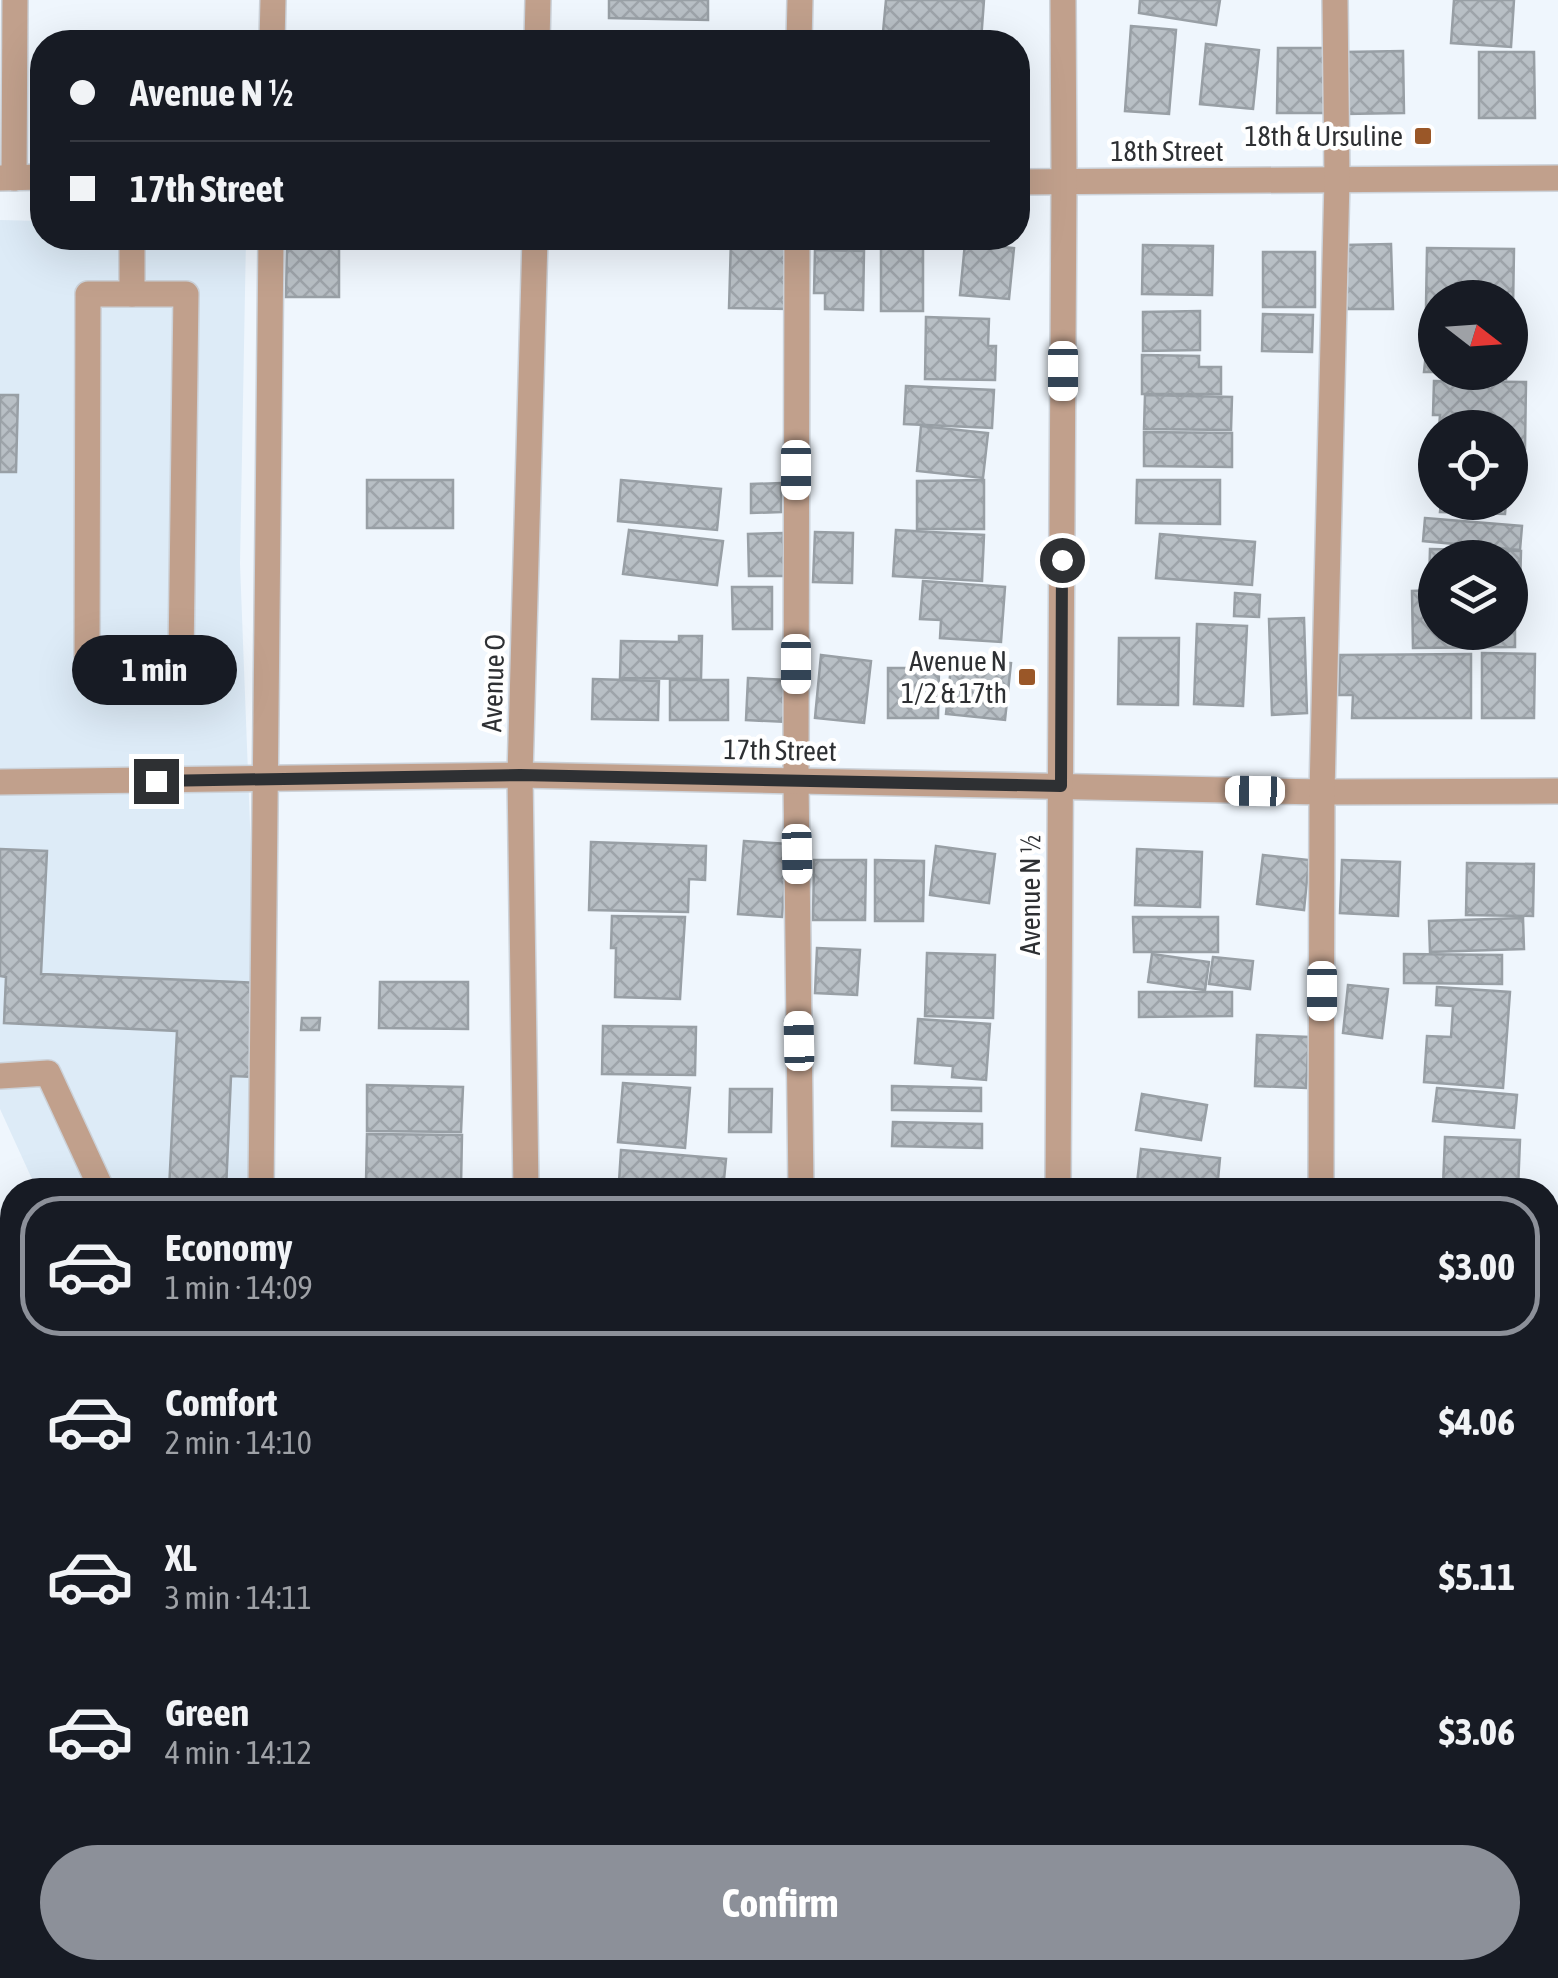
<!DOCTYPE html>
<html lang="en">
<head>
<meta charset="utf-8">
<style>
	:root { --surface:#171b24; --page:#20242c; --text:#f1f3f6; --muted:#9ea1a6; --line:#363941; --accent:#8c9099 }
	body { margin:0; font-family:"Asap Condensed",sans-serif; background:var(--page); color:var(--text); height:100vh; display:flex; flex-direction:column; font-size:38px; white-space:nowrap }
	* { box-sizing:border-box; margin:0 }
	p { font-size:32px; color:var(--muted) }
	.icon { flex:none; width:55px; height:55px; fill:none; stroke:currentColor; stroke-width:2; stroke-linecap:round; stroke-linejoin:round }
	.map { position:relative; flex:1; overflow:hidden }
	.details { position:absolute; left:0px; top:1178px; width:1560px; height:802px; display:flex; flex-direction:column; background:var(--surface); border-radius:40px 40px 0 0; box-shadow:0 10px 40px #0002 }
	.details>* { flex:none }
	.guide { position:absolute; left:30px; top:30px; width:1000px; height:220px; border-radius:40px; box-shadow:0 10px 40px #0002; display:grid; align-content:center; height:220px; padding:0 40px; background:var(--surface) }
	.needle { width:65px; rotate:107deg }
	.controls { position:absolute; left:1418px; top:280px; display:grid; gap:20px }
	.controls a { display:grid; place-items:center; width:110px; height:110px; border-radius:50%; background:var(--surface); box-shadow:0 10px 40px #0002; font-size:50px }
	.end { position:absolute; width:45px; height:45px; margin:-22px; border:12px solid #2e3033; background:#fff; box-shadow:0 0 0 5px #fff }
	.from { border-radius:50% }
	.bubble { position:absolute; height:70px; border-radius:35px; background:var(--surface); box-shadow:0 10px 40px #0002; font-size:32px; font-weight:700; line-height:70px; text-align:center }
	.car { position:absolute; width:30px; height:60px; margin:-30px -15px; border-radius:12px; box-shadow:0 0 8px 2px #0007; background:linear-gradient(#fff 24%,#345 0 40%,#fff 0 76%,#345 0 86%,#fff 0) }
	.guide b { display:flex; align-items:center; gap:35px; height:95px; font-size:38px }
	.guide b+b { border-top:2px solid var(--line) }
	.guide i { width:25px; height:25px; background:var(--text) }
	ul { padding:18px 0 0; list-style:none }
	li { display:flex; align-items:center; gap:30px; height:140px; margin:0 20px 15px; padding:0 20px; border:5px solid transparent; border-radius:40px }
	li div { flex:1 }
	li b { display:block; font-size:38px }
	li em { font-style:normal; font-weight:700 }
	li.current { border-color:var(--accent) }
	li>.icon { width:90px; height:90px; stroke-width:1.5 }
	.action { display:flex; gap:20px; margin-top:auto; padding:20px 40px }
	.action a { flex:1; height:115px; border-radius:60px; background:var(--accent); color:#fff; font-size:40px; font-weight:700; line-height:115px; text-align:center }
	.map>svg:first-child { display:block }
	.built { fill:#ddebf7 }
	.building { fill:url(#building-cross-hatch); stroke:#989fa5; stroke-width:2.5 }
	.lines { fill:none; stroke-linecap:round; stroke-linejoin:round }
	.minor-casing { stroke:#ccd2d9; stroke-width:28 }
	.major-casing { stroke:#ccd2d9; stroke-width:28 }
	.minor { stroke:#c1a08c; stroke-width:25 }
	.major { stroke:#905832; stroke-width:25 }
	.route { stroke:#2e3033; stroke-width:12 }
	.poi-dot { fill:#9a5728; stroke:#fff; stroke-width:4 }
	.labels { text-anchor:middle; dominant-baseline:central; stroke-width:9; stroke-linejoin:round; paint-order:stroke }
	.poi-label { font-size:28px; fill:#2e3033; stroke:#fff; text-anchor:end }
	.street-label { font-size:28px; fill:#2e3033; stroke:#fff }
</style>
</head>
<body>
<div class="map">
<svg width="1558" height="1978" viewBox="0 0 1558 1978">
	<defs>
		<pattern id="building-cross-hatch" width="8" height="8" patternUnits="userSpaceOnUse" patternTransform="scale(2.5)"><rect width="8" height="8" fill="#b8bfc5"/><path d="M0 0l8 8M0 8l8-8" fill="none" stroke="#9ea4aa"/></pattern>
	</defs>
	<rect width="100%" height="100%" fill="#eff6fd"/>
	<g class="built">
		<polygon points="0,220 42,221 42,238 246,238 240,564 264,1190 37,1190 0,1109"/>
		<rect x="1548" y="1428" width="10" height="532"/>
	</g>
	<g class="building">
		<polygon points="609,0 708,0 708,20 609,18"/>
		<polygon points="886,0 984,0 981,41 883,32"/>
		<polygon points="1140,0 1220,0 1216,25 1139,13"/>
		<polygon points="1454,0 1514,0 1511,47 1451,43"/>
		<polygon points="1131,26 1176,30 1169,114 1125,111"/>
		<polygon points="1206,44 1259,50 1253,109 1200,104"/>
		<polygon points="1278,48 1329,48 1328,113 1277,113"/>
		<polygon points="1403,51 1404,113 1344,114 1344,52"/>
		<polygon points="1479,52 1534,52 1535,118 1479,118"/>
		<polygon points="731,240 788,241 787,309 729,308"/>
		<polygon points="965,243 1014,248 1009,299 960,295"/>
		<polygon points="1391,244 1393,309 1345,309 1344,245"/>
		<polygon points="1143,245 1213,246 1212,295 1142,294"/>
		<polygon points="287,246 339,247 339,297 286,297"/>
		<polygon points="923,247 923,311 881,311 881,248"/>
		<polygon points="1427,248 1514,249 1513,308 1510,308 1510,298 1435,298 1435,307 1426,307"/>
		<polygon points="815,250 864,251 863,310 825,309 825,293 814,293"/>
		<rect x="1263" y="252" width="52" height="55"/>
		<polygon points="1200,311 1200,350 1143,351 1143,312"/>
		<polygon points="1263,314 1313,315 1312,352 1262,351"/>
		<polygon points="1430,314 1435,314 1435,372 1424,372"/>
		<polygon points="926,317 989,319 988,346 996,346 995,380 925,379"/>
		<polygon points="1142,355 1199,356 1199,367 1221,367 1221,394 1142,394"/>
		<polygon points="1435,372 1506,372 1506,379"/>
		<polygon points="1434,381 1526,382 1525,449 1510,449 1510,428 1439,428 1440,415 1433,415"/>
		<polygon points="906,386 994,390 992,428 904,424"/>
		<polygon points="0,395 18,395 16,472 0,472"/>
		<polygon points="1145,395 1232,397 1231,430 1144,429"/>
		<polygon points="921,426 988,433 983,478 917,471"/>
		<polygon points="1144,432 1232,433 1232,467 1144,466"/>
		<rect x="367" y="480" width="86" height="48"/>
		<polygon points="621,480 721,489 717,530 618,521"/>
		<polygon points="984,480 984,529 917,529 917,481"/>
		<polygon points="1137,480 1220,480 1220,524 1136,523"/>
		<polygon points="781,483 781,512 751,513 751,484"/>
		<polygon points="1441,502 1506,502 1505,514 1440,512"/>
		<polygon points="1425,518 1522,526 1520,550 1423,541"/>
		<polygon points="629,530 723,541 717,585 623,574"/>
		<polygon points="896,530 984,535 982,581 893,576"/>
		<polygon points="815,532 853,533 852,583 813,582"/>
		<polygon points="783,533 784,576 749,576 748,534"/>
		<polygon points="1160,534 1255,542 1252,585 1156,578"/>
		<polygon points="1430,549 1521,551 1520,586 1510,586 1510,558 1435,558 1435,584 1429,584"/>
		<polygon points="923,581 1005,587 1001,642 940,638 941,620 920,619"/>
		<polygon points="732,587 772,587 772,629 733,629"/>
		<polygon points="1510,589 1515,589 1515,647 1413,648 1412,591 1435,590 1435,632 1510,632"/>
		<polygon points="1235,593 1260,595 1259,617 1234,616"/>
		<polygon points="1304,618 1307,713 1272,715 1269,619"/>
		<polygon points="1197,624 1247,626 1243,706 1194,704"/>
		<polygon points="679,636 702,636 701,679 620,678 621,641 679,642"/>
		<polygon points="1119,638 1179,638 1178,705 1118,704"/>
		<polygon points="1482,653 1535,654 1534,718 1482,718"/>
		<polygon points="1471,654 1471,718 1352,718 1353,695 1339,695 1340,655"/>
		<polygon points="821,655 871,661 864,723 815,718"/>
		<polygon points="952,657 1011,663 1005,720 946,714"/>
		<polygon points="888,668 939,668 938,718 888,718"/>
		<polygon points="748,678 789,680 787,722 746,720"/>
		<polygon points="593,679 659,681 658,720 592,719"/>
		<rect x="670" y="680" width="58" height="40"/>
		<polygon points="744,841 788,844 782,917 738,914"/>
		<polygon points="591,842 706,846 705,880 689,879 688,912 589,910"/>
		<polygon points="936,846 995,854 989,903 930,895"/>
		<polygon points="0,849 47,851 41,974 260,983 255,1077 231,1076 226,1190 169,1190 177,1031 4,1023 6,977 0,976"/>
		<polygon points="1137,849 1202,852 1200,907 1135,905"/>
		<polygon points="1263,855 1309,860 1304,910 1257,904"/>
		<polygon points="814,860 866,860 865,920 813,920"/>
		<polygon points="875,860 924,861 923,921 875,921"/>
		<polygon points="1342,860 1400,862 1398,916 1340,913"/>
		<polygon points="1467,863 1534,864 1533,916 1466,915"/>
		<polygon points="612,916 685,917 680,999 615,997 616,948 611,948"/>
		<polygon points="1133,917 1218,917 1218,952 1134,952"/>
		<polygon points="1523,918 1524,949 1430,952 1429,921"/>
		<polygon points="817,948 860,950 857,995 815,993"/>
		<polygon points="927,953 995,955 993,1018 925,1016"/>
		<polygon points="1152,954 1209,962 1205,990 1148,982"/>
		<polygon points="1404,954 1502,955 1502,984 1404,983"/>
		<polygon points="1213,957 1253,961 1250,989 1209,984"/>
		<polygon points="380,982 468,982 468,1029 379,1028"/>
		<polygon points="1348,985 1388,989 1382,1038 1343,1033"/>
		<polygon points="1437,987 1510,992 1503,1088 1424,1082 1427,1036 1451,1037 1453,1006 1436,1005"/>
		<polygon points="1139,992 1232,992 1232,1016 1139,1017"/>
		<polygon points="302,1018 320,1018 319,1030 301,1030"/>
		<polygon points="918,1019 990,1024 986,1080 952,1077 953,1066 915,1063"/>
		<polygon points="603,1026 696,1027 695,1075 602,1074"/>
		<polygon points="1257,1035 1309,1037 1306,1088 1255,1086"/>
		<polygon points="623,1083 690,1088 685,1148 618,1142"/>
		<polygon points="367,1085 463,1087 461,1132 367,1131"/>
		<polygon points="892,1086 981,1088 981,1111 892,1110"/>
		<polygon points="1437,1088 1517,1095 1514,1128 1433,1121"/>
		<polygon points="730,1089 772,1089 771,1132 729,1132"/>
		<polygon points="1142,1094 1207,1105 1201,1140 1136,1130"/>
		<polygon points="893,1122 982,1124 982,1148 892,1146"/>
		<polygon points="367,1134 462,1135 461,1186 366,1184"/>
		<polygon points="1445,1137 1520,1140 1518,1189 1443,1186"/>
		<polygon points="1141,1149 1220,1158 1217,1190 1137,1183"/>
		<polygon points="621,1150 726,1159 723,1190 619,1182"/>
		<polygon points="358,1184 461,1186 464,1186 464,1190 358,1190"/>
		<polygon points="1548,1590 1553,1590 1552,1787 1558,1787 1558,1861 1548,1861"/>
	</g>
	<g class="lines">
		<defs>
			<g id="minor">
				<polyline points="272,42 273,0"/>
				<polyline points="537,42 538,0"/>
				<polyline points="799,42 800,0"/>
				<polyline points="0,178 42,177"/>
				<polyline points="14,178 15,0"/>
				<polyline points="1018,182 1558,178"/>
				<polyline points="132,238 132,294"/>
				<polyline points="797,238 796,780 801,1190"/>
				<polygon points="88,294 186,294 181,657 87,656"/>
				<polyline points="0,782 520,775 1322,792 1558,791"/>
				<polyline points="0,1076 48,1073 102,1190"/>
				<polyline points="261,1190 271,238"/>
				<polyline points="526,1190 520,775 535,238"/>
				<polyline points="1058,1190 1064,182 1063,0"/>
				<polyline points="1321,1190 1322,792 1337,180 1335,0"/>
				<polyline points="1548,1397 1558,1397"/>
				<polyline points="0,1447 12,1474"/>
				<polyline points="244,1968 249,1978"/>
				<polyline points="521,1978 521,1968"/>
				<polyline points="786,1978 786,1968"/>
				<polyline points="1056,1978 1056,1968"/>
			</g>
			<g id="major">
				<polyline points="0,1298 12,1326"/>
				<polyline points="309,1968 314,1978"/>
			</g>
		</defs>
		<use href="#minor" class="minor-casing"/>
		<use href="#major" class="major-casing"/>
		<use href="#minor" class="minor"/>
		<use href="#major" class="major"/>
	</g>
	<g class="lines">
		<polyline class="route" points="156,781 520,775 1061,786 1062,560"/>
	</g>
	<g class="poi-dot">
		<rect x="1413" y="126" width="20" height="20" rx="5"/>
		<rect x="1017" y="667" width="20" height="20" rx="5"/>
	</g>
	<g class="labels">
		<g class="poi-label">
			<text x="1403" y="136">18th &amp; Ursuline</text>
			<text x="1007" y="661">Avenue N<tspan x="1007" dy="32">1/2 &amp; 17th</tspan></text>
		</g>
		<g class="street-label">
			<text x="1167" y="151">18th Street</text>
			<text transform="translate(493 683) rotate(-88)">Avenue O</text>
			<text transform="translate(780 750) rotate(1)">17th Street</text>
			<text transform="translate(1030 895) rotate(-90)">Avenue N ½</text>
		</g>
	</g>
</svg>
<div class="controls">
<a><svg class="needle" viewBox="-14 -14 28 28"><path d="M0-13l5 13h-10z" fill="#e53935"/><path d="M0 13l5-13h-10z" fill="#9ea1a6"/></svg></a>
<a><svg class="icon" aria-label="locate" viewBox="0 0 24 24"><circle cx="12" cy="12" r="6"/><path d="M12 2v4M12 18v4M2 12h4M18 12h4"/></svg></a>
<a><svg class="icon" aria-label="layers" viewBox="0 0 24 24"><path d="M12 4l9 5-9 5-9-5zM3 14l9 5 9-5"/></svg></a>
</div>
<i class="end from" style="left:1062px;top:560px"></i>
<i class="end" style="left:156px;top:781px"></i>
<div class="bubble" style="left:72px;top:635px;width:165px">1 min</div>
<i class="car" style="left:1063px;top:371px;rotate:180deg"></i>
<i class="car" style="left:796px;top:470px;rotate:180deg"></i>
<i class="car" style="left:796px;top:664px;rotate:180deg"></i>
<i class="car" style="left:1255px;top:791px;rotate:271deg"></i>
<i class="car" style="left:797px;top:854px;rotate:179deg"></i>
<i class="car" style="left:1322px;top:991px;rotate:180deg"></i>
<i class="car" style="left:799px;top:1041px;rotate:359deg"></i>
<div class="guide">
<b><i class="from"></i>Avenue N ½</b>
<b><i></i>17th Street</b>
</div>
<section class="details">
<ul>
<li class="current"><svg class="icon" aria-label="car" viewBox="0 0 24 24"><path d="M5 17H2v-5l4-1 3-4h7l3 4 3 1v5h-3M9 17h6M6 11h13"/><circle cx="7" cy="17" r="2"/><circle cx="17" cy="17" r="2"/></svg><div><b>Economy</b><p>1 min · 14:09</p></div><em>$3.00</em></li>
<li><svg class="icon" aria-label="car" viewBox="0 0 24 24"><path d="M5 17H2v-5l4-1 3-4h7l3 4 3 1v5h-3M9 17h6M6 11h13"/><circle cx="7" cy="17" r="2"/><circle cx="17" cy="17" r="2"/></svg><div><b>Comfort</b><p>2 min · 14:10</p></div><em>$4.06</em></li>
<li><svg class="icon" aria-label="car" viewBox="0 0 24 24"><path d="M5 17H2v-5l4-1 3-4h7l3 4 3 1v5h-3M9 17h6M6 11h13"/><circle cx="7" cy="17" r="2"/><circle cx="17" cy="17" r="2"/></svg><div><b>XL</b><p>3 min · 14:11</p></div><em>$5.11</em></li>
<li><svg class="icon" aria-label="car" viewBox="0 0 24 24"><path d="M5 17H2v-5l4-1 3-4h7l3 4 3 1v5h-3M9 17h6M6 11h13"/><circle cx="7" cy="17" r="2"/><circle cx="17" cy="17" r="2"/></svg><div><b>Green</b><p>4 min · 14:12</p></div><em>$3.06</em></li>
</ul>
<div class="action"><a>Confirm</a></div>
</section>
</div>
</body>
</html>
